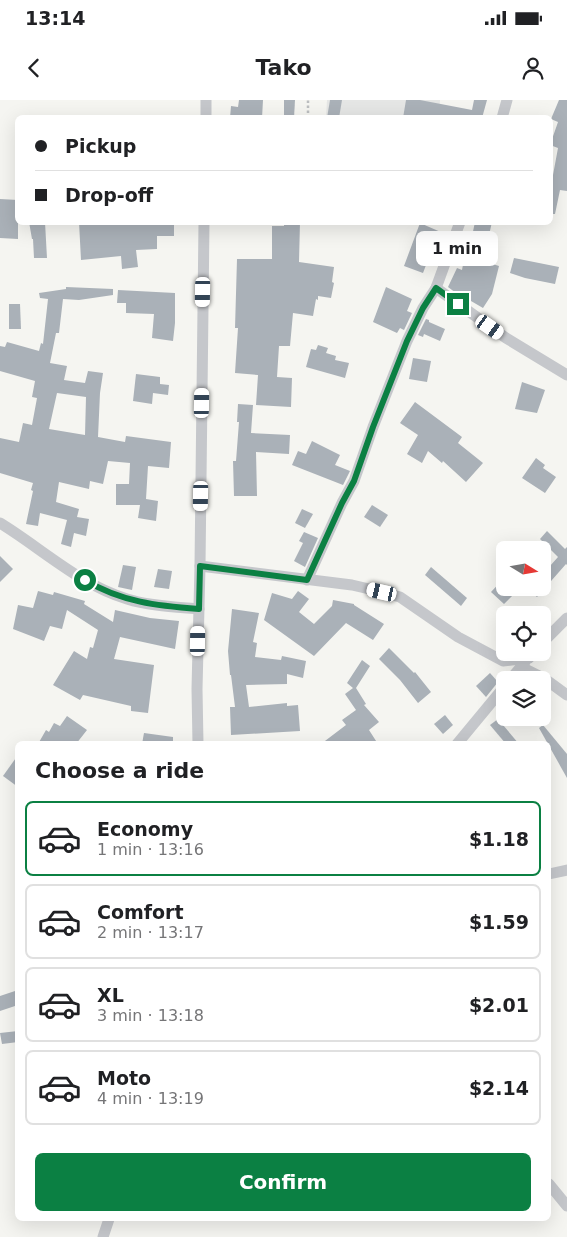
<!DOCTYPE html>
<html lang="en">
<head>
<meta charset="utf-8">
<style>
	:root { --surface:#fff; --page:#f2f2f2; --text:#202124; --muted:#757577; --line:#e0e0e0; --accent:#0b8043 }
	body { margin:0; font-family:"DejaVu Sans",sans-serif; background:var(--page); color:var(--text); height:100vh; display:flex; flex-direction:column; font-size:19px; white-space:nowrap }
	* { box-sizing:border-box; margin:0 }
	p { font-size:16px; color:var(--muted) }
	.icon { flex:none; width:28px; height:28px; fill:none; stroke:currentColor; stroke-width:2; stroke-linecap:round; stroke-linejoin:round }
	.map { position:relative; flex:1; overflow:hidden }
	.details { position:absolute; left:15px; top:641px; width:536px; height:480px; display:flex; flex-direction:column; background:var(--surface); border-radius:8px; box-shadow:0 5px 20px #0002 }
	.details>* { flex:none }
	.top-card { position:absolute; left:15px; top:15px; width:538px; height:110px; border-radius:8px; box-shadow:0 5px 20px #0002; display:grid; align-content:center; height:110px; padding:0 20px; background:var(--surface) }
	.needle { width:32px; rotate:101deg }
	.fabs { position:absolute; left:496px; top:441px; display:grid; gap:10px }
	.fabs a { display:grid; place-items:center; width:55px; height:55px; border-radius:8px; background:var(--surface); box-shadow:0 5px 20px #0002; font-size:25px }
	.end { position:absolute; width:22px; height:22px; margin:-11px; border:6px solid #0b8043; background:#fff; box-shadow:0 0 0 2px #fff }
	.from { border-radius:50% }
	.bubble { position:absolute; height:35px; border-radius:8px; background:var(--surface); box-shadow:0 5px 20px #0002; font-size:16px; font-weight:800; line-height:35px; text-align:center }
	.car { position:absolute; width:15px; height:30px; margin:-15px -8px; border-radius:6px; box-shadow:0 0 4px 1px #0007; background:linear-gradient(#fff 24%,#345 0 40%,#fff 0 76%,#345 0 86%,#fff 0) }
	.top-card b { display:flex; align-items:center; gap:18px; height:48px; font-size:19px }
	.top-card b+b { border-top:1px solid var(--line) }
	.top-card i { width:12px; height:12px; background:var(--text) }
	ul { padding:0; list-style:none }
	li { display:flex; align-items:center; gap:15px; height:75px; margin:0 10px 8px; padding:0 10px; border:2px solid var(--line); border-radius:8px }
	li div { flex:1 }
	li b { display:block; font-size:19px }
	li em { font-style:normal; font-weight:800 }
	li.current { border-color:var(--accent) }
	li>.icon { width:45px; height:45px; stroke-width:1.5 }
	h2 { padding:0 20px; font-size:22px; line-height:60px }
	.primary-button { display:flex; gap:10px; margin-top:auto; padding:10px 20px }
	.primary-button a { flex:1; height:58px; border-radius:8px; background:var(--accent); color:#fff; font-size:20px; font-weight:800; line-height:58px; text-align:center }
	.status { display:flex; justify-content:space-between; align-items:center; height:35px; padding:0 25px; background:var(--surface); direction:ltr }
	.status svg { height:14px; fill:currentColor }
	header { display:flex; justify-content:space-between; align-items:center; height:65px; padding:0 20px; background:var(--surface); font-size:22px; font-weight:800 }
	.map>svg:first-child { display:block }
	.built { fill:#e5e6e5 }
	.building { fill:#aab1b8; fill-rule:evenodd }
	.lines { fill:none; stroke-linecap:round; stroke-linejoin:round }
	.path { stroke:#bcbec0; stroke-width:2.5; stroke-dasharray:2.5 2.5; stroke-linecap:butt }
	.street { stroke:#c5c7cb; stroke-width:11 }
	.route { stroke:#0b8043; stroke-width:6 }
</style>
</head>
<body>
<div class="status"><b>13:14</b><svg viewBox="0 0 49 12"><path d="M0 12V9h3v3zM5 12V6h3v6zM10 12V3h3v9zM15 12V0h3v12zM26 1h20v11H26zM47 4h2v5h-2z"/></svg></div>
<header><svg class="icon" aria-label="back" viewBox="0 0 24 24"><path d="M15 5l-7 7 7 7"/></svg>Tako<svg class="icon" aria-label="person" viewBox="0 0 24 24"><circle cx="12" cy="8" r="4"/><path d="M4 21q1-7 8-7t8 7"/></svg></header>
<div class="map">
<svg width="567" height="1137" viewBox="0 0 567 1137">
	<rect width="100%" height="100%" fill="#f5f5f1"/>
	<polygon class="built" points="327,0 440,0 439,17 326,18"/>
	<g class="building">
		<polygon points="239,0 263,0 262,18 230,18 231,6 238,7"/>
		<polygon points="284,0 295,0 294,18 284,18"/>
		<polygon points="330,0 342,0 339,18 327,18"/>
		<polygon points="406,0 420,0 472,10 474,0 487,0 482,18 403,18"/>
		<polygon points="559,0 567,0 567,91 560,90 555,114 550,114 550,75 553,75 558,48 550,45 558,22 551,19"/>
		<polygon points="0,99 18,100 18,139 0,138"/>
		<polygon points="29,122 45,122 47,158 34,158 33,139 32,139"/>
		<polygon points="79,122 174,122 174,136 157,136 157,149 136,150 138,167 122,169 121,156 81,160"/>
		<polygon points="284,122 300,122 299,162 334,167 332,182 334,183 331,198 318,196 318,200 316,199 313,216 293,213 290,246 279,246 277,277 292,278 291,307 256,305 258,275 235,273 238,228 235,228 237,159 272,159 272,126 284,126"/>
		<polygon points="475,122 492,122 483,161 499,166 492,194 483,208 471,201 470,202 464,199 448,187 457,168 462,170 465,154 468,155"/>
		<polygon points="420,123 443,133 433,153 431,152 423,173 404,166"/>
		<polygon points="514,158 559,167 555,184 525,178 510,173"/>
		<path d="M66,187L113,189V195L79,200L63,199L59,233H56L50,263L67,266L64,280L85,283L88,271L103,273L100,293L98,337L125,342L126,336L171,342L169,368L148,366L146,399L158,401L156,421L138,418L140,405H116V384H129L130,363L108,361L103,384L90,381L89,389L59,382L56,402L79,409L77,417L89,419L86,436L74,433L71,447L61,444L67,420L40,413L38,426L26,424L33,391L31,390L33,383L0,373V338L19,342L23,323L32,325L37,298L32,297L35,281L0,271V246L5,247L7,242L39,251L41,243L43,244L48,199L40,198L39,193L66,189ZM57,293L86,297L85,335L49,329Z"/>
		<polygon points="386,187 412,199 407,211 412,213 404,230 400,228 397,233 373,222"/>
		<polygon points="118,190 175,193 175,223 173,241 152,238 154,214 126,213 126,203 117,203"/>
		<polygon points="9,204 20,204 21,229 9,229"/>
		<polygon points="426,219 429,220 429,222 445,229 440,241 424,234 423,237 418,235"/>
		<polygon points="318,245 328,248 326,253 336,256 335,260 349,263 345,278 306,267 311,249 316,250"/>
		<polygon points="413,258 431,261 427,282 409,279"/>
		<polygon points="136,274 160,277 160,284 169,285 168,295 153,293 152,304 133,301"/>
		<polygon points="522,282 545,290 537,313 515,309"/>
		<polygon points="415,302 462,337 458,343 483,363 466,382 443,361 442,363 428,351 422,363 407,354 418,335 400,323"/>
		<polygon points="238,304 253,305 251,333 290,335 289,354 256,352 257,396 234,396 233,361 236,361 239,322 237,322"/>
		<polygon points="312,341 340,355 335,365 350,371 343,385 292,365 298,351 306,354"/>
		<polygon points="536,358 545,365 543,368 556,377 545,393 522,378"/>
		<polygon points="372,405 388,415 380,427 364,417"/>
		<polygon points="302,409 313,414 305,428 295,423"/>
		<polygon points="547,431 565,449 567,447 567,465 566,464 537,497 529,490 532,488 542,488 542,475 558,457 540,439"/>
		<polygon points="304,432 318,438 305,467 294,461 303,443 299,441"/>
		<polygon points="0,456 13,469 0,482"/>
		<polygon points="123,465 136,467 132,490 118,487"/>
		<polygon points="431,467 467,498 461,506 425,475"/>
		<polygon points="158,469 172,471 169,489 154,487"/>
		<polygon points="505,477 505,488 520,488 504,504 491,492"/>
		<polygon points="38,491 53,495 54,492 85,501 84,504 113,522 115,510 150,518 179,521 175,549 120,537 114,559 154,565 148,613 131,611 131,606 83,595 80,600 53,585 74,551 87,559 90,547 93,548 98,530 67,510 62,529 50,526 44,541 13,529 18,505 33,508"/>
		<polygon points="298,491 309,499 299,512 314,524 332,506 333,500 354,504 354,505 384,524 373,540 346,523 314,556 264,520 272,493 292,499"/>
		<polygon points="232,509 259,513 253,542 257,543 255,557 281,560 282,556 306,561 303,578 287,574 287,584 246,585 249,607 287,603 287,606 298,605 300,631 231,635 230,607 235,607 231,575 230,575 228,551"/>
		<polygon points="389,548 414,573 415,572 431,592 418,603 400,580 379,559"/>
		<polygon points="362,560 370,566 356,588 366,604 364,605 379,622 369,630 378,644 321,644 346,625 342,620 356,610 345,594 353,588 347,583"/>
		<polygon points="490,573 498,582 486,597 476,586"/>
		<polygon points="445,615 453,625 443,634 434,624"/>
		<polygon points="67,616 87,630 76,644 38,644 46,630 49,632 54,623 60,626"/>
		<polygon points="498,619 519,644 506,644 490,625"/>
		<polygon points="543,625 567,654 567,678 539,628"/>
		<polygon points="144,633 173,637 173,644 142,644"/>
		<polygon points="18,655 18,687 3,676"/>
		<polygon points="18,890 18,905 0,911 0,896"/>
		<polygon points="18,931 18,942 2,944 0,933"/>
	</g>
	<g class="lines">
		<polyline class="path" points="308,18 308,0"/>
		<g class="street">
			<polyline points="206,18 206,0"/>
			<polyline points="502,18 507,0"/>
			<polyline points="436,188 506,238 567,275"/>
			<path d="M0,423C41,448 80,485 127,499C149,506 176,507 199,509"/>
			<polyline points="200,466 352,485 382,492 400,497 458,537 503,561 529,558"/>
			<polyline points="307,480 342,403 354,381 373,327 407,241 423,208 436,188 460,122"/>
			<polyline points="542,543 567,518"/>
			<polyline points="521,567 545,579 567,595"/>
			<polyline points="510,580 525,562"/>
			<polyline points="198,644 197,589 200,466 204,122"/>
			<polyline points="457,644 505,586"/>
			<polyline points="549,774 567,770"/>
			<polyline points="549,1084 567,1106"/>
			<polyline points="103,1137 109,1119"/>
		</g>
	</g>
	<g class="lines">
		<path class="route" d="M85,480C121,502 158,506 199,509L200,466L307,480L342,403L354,381L373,327L407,241L423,208L436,188L458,204"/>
	</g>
</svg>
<div class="fabs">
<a><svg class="needle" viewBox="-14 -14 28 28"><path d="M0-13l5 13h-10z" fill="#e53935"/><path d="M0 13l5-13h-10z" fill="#757577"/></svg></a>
<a><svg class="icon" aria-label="locate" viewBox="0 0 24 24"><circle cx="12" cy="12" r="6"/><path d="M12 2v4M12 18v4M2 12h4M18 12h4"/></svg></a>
<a><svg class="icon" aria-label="layers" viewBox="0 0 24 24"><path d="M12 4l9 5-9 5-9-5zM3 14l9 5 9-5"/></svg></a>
</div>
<i class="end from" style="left:85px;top:480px"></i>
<i class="end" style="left:458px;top:204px"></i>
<div class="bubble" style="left:416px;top:131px;width:82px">1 min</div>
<i class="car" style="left:203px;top:192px;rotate:181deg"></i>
<i class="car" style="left:490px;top:227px;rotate:125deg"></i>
<i class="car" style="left:202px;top:303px;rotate:1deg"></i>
<i class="car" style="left:201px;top:396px;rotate:181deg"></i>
<i class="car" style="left:382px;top:492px;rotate:283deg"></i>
<i class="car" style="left:198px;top:541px;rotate:1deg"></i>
<div class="top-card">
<b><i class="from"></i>Pickup</b>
<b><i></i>Drop-off</b>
</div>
<section class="details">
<h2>Choose a ride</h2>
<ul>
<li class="current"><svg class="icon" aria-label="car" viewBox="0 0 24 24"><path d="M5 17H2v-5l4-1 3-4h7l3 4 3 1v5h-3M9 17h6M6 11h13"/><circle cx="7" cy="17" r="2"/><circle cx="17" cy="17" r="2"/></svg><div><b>Economy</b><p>1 min · 13:16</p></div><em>$1.18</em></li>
<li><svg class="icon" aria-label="car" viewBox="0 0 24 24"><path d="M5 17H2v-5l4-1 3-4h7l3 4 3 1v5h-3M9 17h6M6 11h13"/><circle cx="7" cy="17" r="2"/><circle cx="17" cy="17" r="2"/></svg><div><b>Comfort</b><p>2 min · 13:17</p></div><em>$1.59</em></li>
<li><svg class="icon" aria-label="car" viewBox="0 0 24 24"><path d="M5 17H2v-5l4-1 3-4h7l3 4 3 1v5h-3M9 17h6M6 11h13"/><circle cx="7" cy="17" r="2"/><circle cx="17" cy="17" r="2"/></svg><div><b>XL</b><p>3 min · 13:18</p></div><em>$2.01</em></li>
<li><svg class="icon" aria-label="car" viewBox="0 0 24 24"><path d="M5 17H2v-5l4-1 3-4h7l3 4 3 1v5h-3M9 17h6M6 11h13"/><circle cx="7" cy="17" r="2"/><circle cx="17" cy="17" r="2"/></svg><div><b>Moto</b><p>4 min · 13:19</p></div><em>$2.14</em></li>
</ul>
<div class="primary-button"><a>Confirm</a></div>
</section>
</div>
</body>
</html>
